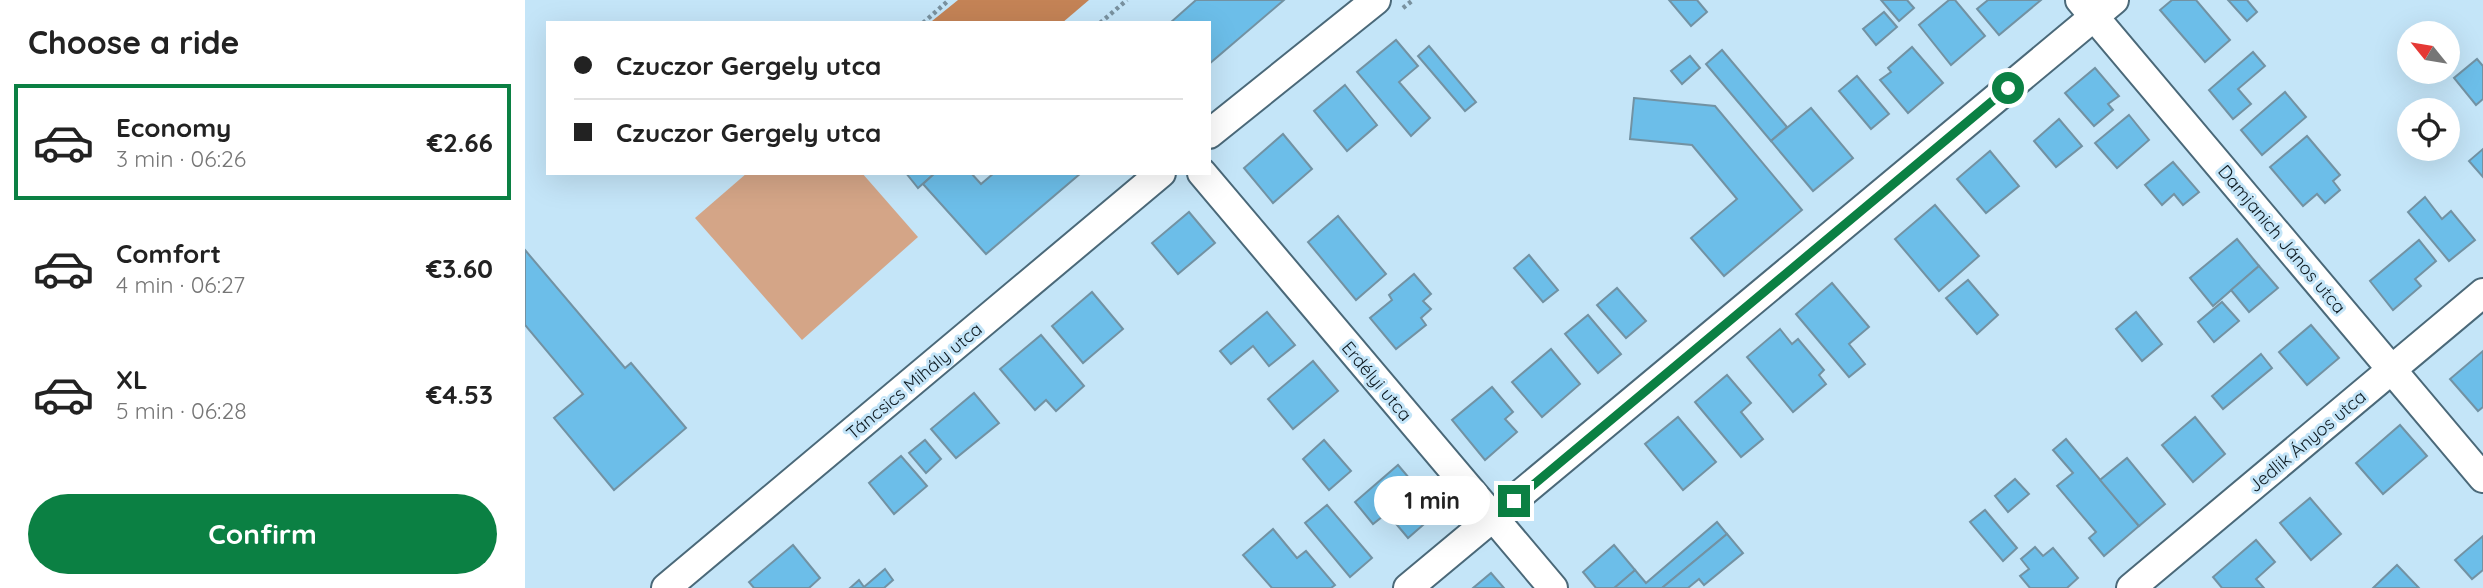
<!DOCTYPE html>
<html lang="en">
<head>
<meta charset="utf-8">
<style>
	:root { --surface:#fff; --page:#f6f6f6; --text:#222; --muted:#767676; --line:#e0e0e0; --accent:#0b8043 }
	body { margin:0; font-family:Quicksand,sans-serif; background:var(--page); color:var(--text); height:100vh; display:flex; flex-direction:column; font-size:26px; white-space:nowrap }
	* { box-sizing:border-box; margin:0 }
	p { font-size:23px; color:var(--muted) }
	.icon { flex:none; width:38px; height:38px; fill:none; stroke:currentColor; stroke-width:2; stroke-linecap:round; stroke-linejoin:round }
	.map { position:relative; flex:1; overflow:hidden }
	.details { display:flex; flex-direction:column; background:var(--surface); width:525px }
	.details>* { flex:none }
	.banner { position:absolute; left:21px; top:21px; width:665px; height:154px; border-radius:0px; box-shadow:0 7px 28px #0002; display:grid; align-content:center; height:154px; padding:0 28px; background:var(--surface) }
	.needle { width:46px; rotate:300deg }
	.controls { position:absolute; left:1872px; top:21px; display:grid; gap:14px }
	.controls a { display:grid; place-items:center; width:63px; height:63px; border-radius:50%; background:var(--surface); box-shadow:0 7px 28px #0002; font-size:35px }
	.end { position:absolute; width:32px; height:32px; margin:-16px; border:9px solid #0b8043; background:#fff; box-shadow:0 0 0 4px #fff }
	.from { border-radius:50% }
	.bubble { position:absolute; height:49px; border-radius:24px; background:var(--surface); box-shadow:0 7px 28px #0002; font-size:23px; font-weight:700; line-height:49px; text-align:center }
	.banner b { display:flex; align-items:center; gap:24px; height:66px; font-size:26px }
	.banner b+b { border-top:2px solid var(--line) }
	.banner i { width:18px; height:18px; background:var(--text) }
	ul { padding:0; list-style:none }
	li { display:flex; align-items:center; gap:21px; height:116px; margin:0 14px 10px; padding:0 14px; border:4px solid transparent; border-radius:0px }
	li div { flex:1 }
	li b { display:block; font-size:26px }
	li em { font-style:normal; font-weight:700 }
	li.current { border-color:var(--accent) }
	li>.icon { width:63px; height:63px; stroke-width:1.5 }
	h2 { padding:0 28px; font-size:32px; line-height:84px }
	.action { display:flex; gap:14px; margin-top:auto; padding:14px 28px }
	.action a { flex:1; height:80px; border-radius:42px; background:var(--accent); color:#fff; font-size:28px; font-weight:700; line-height:80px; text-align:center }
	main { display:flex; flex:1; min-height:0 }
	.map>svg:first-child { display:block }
	.green { fill:#d4a587 }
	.water { fill:#c48356 }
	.building { fill:#6cbee9; stroke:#7292a3; stroke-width:2 }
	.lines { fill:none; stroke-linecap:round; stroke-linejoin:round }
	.minor-casing { stroke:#4b6979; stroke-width:32 }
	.path { stroke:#79919f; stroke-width:4.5; stroke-dasharray:3.5 3.5; stroke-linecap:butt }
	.minor { stroke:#fff; stroke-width:28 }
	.route { stroke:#0b8043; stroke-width:9 }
	.labels { text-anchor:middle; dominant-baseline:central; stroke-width:6; stroke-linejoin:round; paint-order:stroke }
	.street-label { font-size:18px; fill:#0e1a21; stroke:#c4e5f8 }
</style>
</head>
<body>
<main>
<section class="details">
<h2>Choose a ride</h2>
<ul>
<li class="current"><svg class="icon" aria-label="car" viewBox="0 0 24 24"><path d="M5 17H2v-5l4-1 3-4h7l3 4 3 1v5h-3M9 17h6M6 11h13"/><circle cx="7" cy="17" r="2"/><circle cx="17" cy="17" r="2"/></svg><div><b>Economy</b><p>3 min · 06:26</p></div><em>€2.66</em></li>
<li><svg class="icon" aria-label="car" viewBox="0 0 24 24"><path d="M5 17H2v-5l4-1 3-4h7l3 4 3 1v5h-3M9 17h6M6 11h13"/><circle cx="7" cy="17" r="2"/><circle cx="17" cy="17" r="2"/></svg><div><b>Comfort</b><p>4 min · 06:27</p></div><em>€3.60</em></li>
<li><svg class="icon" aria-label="car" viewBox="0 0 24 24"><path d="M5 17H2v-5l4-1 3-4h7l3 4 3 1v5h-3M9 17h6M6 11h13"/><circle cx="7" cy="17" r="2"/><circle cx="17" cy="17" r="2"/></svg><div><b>XL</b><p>5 min · 06:28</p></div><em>€4.53</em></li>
</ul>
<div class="action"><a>Confirm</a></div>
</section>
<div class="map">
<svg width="1958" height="588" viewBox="0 0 1958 588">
	<rect width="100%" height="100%" fill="#c4e5f8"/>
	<polygon class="green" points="222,173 337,173 393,237 277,340 170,218"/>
	<polygon class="water" points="433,0 564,0 537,23 407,21"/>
	<g class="building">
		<polygon points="671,0 759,0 684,64 684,23 645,23"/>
		<polygon points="1144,0 1172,0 1182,12 1166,26"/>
		<polygon points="1356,0 1382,0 1389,8 1374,21"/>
		<polygon points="1424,0 1430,0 1460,36 1426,65 1394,25"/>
		<polygon points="1463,0 1516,0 1474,35 1452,9"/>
		<polygon points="1647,0 1671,0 1705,40 1680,62 1635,10"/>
		<polygon points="1703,0 1722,0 1732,12 1722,21"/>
		<polygon points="1359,12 1372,27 1351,45 1338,29"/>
		<polygon points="871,40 893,66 874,82 905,118 886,136 832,72"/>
		<polygon points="904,46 951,102 940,111 893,56"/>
		<polygon points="1387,47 1418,83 1383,113 1355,80 1366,72 1363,68"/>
		<polygon points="1197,50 1262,127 1246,141 1181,64"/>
		<polygon points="1728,52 1740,66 1713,89 1726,104 1708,119 1684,90"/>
		<polygon points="1165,56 1175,68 1157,84 1146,71"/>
		<polygon points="1952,59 1958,66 1958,99 1951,105 1929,78"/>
		<polygon points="1570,68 1594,96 1583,104 1588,110 1569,126 1540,93"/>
		<polygon points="1332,76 1364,114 1346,129 1314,91"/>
		<polygon points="820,85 852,125 822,151 789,111"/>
		<polygon points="1760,92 1781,117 1737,155 1716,130"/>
		<polygon points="1109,98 1190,106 1277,210 1199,276 1166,238 1212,199 1167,145 1105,139"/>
		<polygon points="1286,108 1328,158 1288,191 1246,141"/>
		<polygon points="1604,115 1624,140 1592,168 1570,143"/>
		<polygon points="1534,119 1557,146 1531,167 1509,141"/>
		<polygon points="758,134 787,169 748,203 719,168"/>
		<polygon points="1782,136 1815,175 1808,181 1815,190 1800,203 1792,194 1778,206 1745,167"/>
		<polygon points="1958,149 1958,177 1944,161"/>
		<polygon points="1465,151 1494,186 1461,213 1432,179"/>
		<polygon points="1648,162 1674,192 1658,205 1649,194 1637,205 1620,185"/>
		<polygon points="381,173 410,173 393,188"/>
		<polygon points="410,173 446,173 456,184 469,173 556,173 461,254 398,184"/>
		<polygon points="1900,197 1917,219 1926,211 1950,240 1924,261 1883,212"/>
		<polygon points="1410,205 1454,256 1414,291 1370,239"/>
		<polygon points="664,212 690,243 653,274 627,243"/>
		<polygon points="813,216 861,274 831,300 783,242"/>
		<polygon points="1712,239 1734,266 1688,306 1665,278"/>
		<polygon points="1894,240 1911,261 1890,279 1896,286 1868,310 1845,281"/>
		<polygon points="0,250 100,368 106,363 161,428 89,490 29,418 58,394 0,325"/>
		<polygon points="1004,255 1033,290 1018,302 989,268"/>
		<polygon points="1734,266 1753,288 1724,312 1706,290"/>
		<polygon points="889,274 906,294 898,301 906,309 896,318 901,325 871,349 845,318 867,300 864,295"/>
		<polygon points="1443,280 1473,315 1452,334 1421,298"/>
		<polygon points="1307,283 1344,327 1324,344 1340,364 1324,377 1271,314"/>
		<polygon points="1092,288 1121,321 1101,338 1072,305"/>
		<polygon points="567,292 598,329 558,363 527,326"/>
		<polygon points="1697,302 1714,321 1689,342 1673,322"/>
		<polygon points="742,312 770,345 744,366 728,346 706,364 695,351"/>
		<polygon points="1611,312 1637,344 1617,361 1591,329"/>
		<polygon points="1063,315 1096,354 1073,373 1040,334"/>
		<polygon points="1786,325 1814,358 1782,385 1754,352"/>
		<polygon points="1255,329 1267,344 1273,339 1299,370 1294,375 1301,384 1268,412 1222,357"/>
		<polygon points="516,335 559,386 531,411 521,400 510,410 475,369"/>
		<polygon points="1026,349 1055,384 1017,417 987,382"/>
		<polygon points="1958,351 1958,407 1953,411 1925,379"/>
		<polygon points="1736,354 1747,368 1698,409 1687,396"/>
		<polygon points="788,361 813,391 768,429 743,399"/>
		<polygon points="1202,375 1226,403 1216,412 1238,439 1216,457 1170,402"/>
		<polygon points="967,387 988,412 980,419 992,432 960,460 927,420"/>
		<polygon points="449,393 474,423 431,458 406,429"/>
		<polygon points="1153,417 1191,462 1158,490 1120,444"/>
		<polygon points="1670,417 1700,454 1668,482 1637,445"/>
		<polygon points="1875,425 1902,456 1858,494 1831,463"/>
		<polygon points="1541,439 1614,526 1579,556 1564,538 1571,532 1532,486 1548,473 1528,450"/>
		<polygon points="400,440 416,459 401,473 384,453"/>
		<polygon points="799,440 826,471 804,490 778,459"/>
		<polygon points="376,456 402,486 369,514 344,483"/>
		<polygon points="1602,458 1640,504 1614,526 1575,480"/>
		<polygon points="873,465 913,512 883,538 862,513 848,524 830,502"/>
		<polygon points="1490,479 1504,494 1483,512 1470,496"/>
		<polygon points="1785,498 1816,534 1786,560 1755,523"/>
		<polygon points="802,505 847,558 825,577 780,523"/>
		<polygon points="1460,510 1492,548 1478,561 1445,522"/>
		<polygon points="1192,522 1202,534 1137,588 1089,588 1110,570 1121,583"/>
		<polygon points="748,529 772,558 781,551 810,585 806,588 747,588 718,555"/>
		<polygon points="1202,534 1218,553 1179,585 1174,579 1163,588 1137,588"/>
		<polygon points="1958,536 1958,570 1947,579 1930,560"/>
		<polygon points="1731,540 1750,562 1731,579 1739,588 1697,588 1688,577"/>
		<polygon points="268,545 295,578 284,588 229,588 224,582"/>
		<polygon points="1089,545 1110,570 1089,588 1071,588 1058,572"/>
		<polygon points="1510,547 1518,556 1528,548 1553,578 1542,588 1505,588 1495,576 1504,569 1496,559"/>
		<polygon points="1872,565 1894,588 1848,588"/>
		<polygon points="360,569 368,580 359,588 325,588 334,580 339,587"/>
		<polygon points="966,573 979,588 948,588"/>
	</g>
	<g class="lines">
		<defs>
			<g id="minor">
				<polyline points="1555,0 1958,478"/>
				<polyline points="684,134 851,0"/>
				<polyline points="677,173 1028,588"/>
				<polyline points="141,588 636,173"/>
				<polyline points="883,588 1589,0"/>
				<polyline points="1606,588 1958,293"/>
			</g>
		</defs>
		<use href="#minor" class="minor-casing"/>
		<g class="path">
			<polyline points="878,8 888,0"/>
			<polyline points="398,23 424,0"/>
			<polyline points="575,23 602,0"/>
		</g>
		<use href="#minor" class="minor"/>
	</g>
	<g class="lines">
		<polyline class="route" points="989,501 1483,88"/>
	</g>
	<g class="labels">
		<g class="street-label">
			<text transform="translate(1757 239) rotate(50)">Damjanich János utca</text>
			<text transform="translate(389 381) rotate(-40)">Táncsics Mihály utca</text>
			<text transform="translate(852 381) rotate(50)">Erdélyi utca</text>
			<text transform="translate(1782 441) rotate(-40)">Jedlik Ányos utca</text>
		</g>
	</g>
</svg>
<div class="controls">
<a><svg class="needle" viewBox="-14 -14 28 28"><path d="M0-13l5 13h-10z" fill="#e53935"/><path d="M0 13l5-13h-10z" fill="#767676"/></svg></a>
<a><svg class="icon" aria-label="locate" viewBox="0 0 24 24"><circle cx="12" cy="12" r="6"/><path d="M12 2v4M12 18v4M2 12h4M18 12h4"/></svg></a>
</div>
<i class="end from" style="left:1483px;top:88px"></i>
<i class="end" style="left:989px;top:501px"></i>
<div class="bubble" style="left:849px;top:476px;width:116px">1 min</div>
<div class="banner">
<b><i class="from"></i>Czuczor Gergely utca</b>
<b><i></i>Czuczor Gergely utca</b>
</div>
</div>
</main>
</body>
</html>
